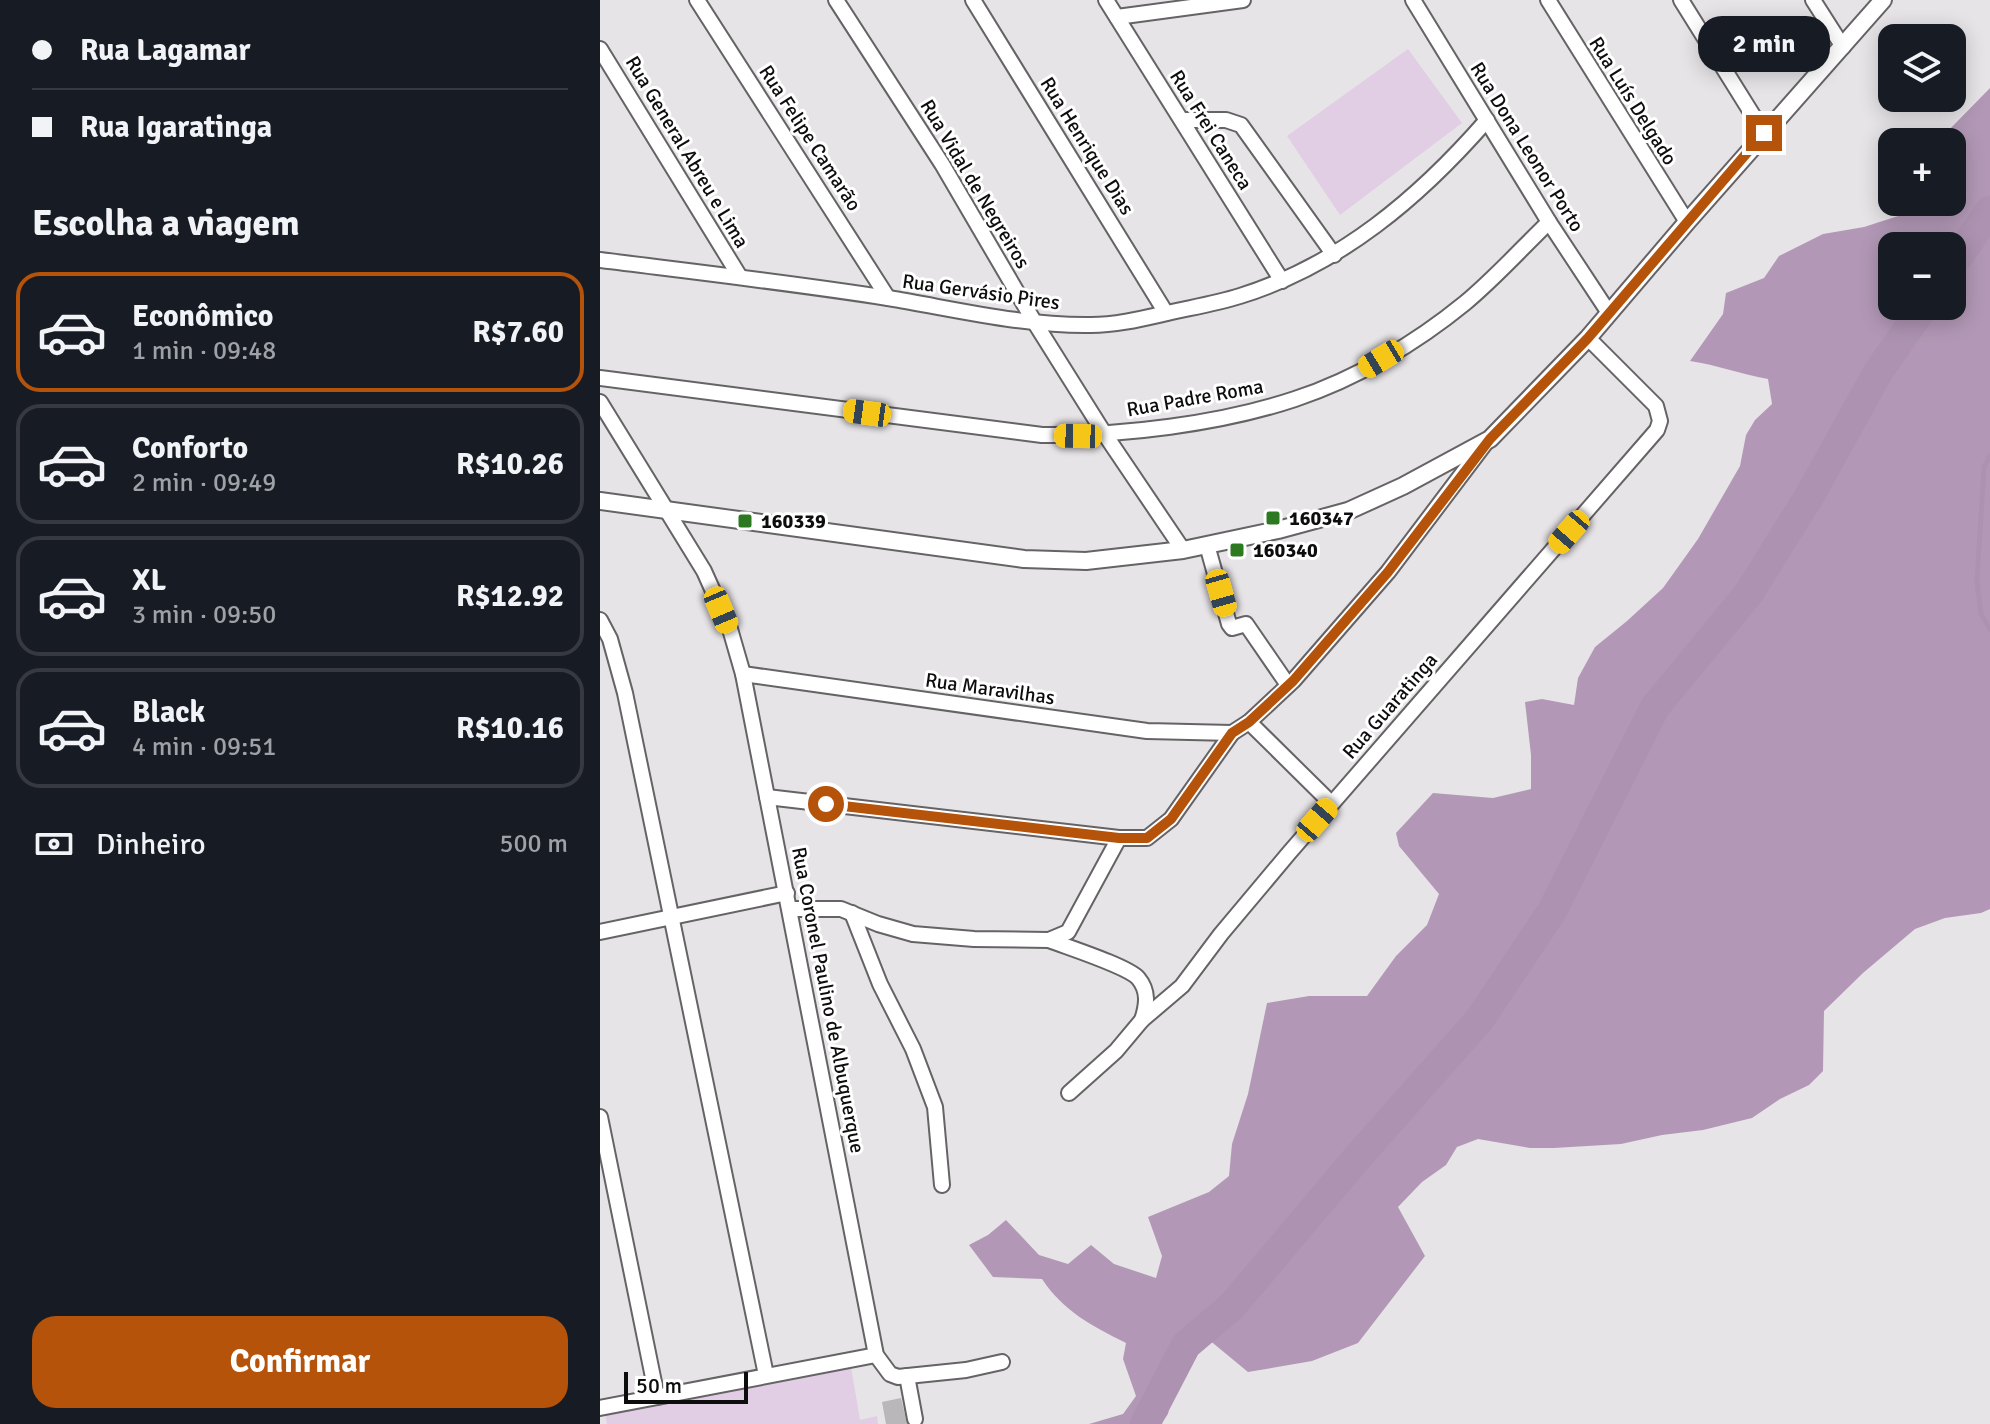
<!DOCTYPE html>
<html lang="pt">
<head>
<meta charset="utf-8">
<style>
	:root { --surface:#171b24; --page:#242831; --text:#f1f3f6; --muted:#9ea1a6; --line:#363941; --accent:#b45309 }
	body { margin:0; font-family:Signika,sans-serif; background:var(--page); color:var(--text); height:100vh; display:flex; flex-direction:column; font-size:30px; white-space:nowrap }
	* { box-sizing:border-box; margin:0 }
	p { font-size:26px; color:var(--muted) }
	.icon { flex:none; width:44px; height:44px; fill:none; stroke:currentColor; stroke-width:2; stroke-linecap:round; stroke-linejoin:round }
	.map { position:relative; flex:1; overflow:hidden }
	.details { display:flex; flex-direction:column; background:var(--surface); width:600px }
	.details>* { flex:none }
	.top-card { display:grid; align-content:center; height:176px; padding:0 32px; background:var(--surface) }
	.buttons { position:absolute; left:1278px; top:24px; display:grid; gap:16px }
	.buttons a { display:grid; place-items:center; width:88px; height:88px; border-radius:16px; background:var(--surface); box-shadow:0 4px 20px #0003; font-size:40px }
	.scale { position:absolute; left:24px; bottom:20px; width:124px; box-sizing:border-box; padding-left:8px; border:4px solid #0e0d0e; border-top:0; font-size:22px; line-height:28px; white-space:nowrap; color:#0e0d0e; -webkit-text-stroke:6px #fff; paint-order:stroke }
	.end { position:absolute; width:36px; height:36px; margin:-18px; border:10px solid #b45309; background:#fff; box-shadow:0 0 0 4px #fff }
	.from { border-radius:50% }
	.bubble { position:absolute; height:56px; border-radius:24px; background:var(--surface); box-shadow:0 4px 20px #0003; font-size:26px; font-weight:700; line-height:56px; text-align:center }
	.car { position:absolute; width:24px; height:48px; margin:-24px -12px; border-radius:10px; box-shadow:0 0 6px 2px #0007; background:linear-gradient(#f5c518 24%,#345 0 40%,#f5c518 0 76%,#345 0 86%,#f5c518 0) }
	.top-card b { display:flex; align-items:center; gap:28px; height:76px; font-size:30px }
	.top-card b+b { border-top:2px solid var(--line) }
	.top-card i { width:20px; height:20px; background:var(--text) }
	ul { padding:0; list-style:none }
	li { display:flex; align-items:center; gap:24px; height:120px; margin:0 16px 12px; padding:0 16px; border:4px solid var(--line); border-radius:24px }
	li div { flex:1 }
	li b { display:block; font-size:30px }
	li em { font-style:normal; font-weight:700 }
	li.selected { border-color:var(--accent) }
	li>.icon { width:72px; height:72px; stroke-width:1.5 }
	h2 { padding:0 32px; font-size:36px; line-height:96px }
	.pay { display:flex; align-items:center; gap:20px; height:88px; padding:0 32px; font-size:30px }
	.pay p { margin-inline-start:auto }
	.primary-button { display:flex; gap:16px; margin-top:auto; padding:16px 32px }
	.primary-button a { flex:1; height:92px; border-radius:24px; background:var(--accent); color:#fff; font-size:32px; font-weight:700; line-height:92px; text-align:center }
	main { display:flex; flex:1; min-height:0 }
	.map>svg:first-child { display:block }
	.green { fill:#e1cde4 }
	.forest { fill:#b298b6; fill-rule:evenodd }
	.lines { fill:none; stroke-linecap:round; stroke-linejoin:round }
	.stream { stroke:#ad93b1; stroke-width:5 }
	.river { stroke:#ad93b1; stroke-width:30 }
	.building { fill:#b9b7b9 }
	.minor-casing { stroke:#656365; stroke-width:18 }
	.tertiary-casing { stroke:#656365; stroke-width:20 }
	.minor { stroke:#fff; stroke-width:14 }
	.tertiary { stroke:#fff; stroke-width:16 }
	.route { stroke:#b45309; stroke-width:10 }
	.poi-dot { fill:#2c7922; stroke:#fff; stroke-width:3 }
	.labels { text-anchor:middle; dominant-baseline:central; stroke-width:6; stroke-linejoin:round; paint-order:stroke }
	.street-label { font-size:20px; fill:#0e0d0e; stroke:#fff }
	.poi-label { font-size:20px; font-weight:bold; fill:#0e0d0e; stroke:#fff; text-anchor:start }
</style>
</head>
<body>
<main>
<section class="details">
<div class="top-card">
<b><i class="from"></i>Rua Lagamar</b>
<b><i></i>Rua Igaratinga</b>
</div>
<h2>Escolha a viagem</h2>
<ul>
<li class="selected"><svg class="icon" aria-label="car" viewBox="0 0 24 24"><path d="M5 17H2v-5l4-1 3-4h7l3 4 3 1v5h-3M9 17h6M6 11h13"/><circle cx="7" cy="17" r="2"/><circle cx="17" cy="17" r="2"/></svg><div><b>Econômico</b><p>1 min · 09:48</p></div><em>R$7.60</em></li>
<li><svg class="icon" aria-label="car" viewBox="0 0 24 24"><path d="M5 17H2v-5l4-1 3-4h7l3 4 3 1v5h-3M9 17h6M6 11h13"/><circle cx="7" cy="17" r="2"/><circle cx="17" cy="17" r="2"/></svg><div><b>Conforto</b><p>2 min · 09:49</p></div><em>R$10.26</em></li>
<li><svg class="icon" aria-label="car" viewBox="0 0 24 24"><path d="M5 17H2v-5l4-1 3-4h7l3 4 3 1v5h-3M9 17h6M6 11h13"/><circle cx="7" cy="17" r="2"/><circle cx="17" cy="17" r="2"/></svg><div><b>XL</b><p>3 min · 09:50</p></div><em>R$12.92</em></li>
<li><svg class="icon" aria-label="car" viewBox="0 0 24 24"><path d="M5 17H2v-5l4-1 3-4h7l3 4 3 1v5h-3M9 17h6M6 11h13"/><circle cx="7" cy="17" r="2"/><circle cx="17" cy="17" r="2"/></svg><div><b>Black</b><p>4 min · 09:51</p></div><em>R$10.16</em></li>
</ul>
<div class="pay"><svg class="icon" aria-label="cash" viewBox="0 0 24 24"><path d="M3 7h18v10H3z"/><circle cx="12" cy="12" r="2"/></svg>Dinheiro<p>500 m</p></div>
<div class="primary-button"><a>Confirmar</a></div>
</section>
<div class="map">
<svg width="1390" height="1424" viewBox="0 0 1390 1424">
	<rect width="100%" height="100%" fill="#e7e4e7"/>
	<g class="green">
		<polygon points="808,49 862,123 740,215 687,136"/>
		<polygon points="251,1367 260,1420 277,1416 278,1424 7,1424 5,1414"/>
	</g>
	<path class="forest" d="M1390,88V909L1381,913L1345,918L1315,929L1263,973L1224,1011L1223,1071L1209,1085L1180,1099L1152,1118L1103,1130L1062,1135L1021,1144L954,1148H930L878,1139L857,1147L846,1165L822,1182L798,1207L825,1256L758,1343L712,1361L648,1372L608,1339L574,1380L568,1414L561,1424H489L523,1414L536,1396L523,1359L526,1343C492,1326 463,1311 442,1279L393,1277L369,1245L388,1235L406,1220L439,1255L468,1264L491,1245L514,1264L556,1278L562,1256L548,1217L609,1192L629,1176L632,1144L648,1094L667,1003L709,996H767L796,956L827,925L839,894L799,846L796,833L833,793L893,798L931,789V755L925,702L942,699L974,705L978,678L995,647L1027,621L1063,588L1098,539L1140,466L1146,435L1155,420L1172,404L1168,379C1141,374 1117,365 1090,361L1123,314L1126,293L1164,278L1179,256L1223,234L1264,227L1323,208L1324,202H1352V142H1341L1344,135ZM1292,246H1352V306H1292Z"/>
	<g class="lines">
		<polyline class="stream" points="1390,456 1384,467 1377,581 1381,614 1390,629"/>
		<g class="river">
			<polyline points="1352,265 1390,211"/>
			<polyline points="545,1424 586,1345 632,1306 757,1158 880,1019 952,911 1055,707 1149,593 1210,495 1278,372 1324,306"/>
		</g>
	</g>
	<polygon class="building" points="301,1398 307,1424 286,1424 282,1402"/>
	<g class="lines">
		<defs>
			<g id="minor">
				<polyline points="97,0 288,298"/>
				<polyline points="236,0 342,164 435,323 504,433 583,550"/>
				<polyline points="373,0 566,313"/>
				<polyline points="506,0 682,281"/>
				<polyline points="813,0 949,222 1009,313"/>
				<polyline points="948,0 1087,222"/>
				<polyline points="1081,0 1164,133"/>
				<polyline points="1213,0 1243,47"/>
				<polyline points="517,17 643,0"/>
				<polyline points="0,49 140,277"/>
				<polyline points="582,120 626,120 641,125 734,255"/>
				<path d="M0,260C96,272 192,283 288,298C355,309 423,326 491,325C521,325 552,316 581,310C600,306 621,302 640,296C740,265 819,198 887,120"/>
				<path d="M0,378L442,435C521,436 620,424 695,399C756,379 816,343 865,303C895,278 921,249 949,222"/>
				<polyline points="0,402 104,571 130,629 143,674 276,1355 290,1374 298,1377 366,1370 402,1362"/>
				<polyline points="607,545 629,624 632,628 646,624 688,685"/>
				<polyline points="0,620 10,639 25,693 166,1375"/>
				<polyline points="143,674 547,731 632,733"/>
				<polyline points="649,722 731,803"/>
				<polyline points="167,797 519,838 547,838 571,819 632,733 649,722 693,681 788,572 887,441"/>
				<polyline points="191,909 241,909 278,924 313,934 374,939 449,940 468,932 519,838"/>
				<polyline points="252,913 280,984 313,1049 335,1107 342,1185"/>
				<polyline points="0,932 187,893"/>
				<path d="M449,940C467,947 527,966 538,978C549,991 547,1005 542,1020"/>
				<polyline points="469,1093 516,1051 542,1020 582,986 621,934 689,853 1057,430 1060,421 1056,406 988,338"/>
				<polyline points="0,1117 57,1397"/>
				<polyline points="307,1376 315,1419"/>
				<polyline points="0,1408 276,1355"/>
			</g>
			<polyline id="tertiary" points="0,501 424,559 486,561 583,550 678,530 748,511 803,486 890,439 988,338 1087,222 1283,0"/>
		</defs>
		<use href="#minor" class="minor-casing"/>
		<use href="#tertiary" class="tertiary-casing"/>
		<use href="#minor" class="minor"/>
		<use href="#tertiary" class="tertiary"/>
	</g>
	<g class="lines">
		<polyline class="route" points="226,804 519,838 547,838 571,819 632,733 649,722 693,681 788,572 890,439 988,338 1164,133"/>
	</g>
	<g class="poi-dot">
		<rect x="665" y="510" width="16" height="16" rx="4"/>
		<rect x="137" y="513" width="16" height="16" rx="4"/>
		<rect x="629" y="542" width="16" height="16" rx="4"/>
	</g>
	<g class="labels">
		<g class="street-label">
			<text transform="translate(1033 101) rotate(58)">Rua Luís Delgado</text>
			<text transform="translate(611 130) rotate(58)">Rua Frei Caneca</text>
			<text transform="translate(210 138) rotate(57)">Rua Felipe Camarão</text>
			<text transform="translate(487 146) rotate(58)">Rua Henrique Dias</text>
			<text transform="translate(927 147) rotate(58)">Rua Dona Leonor Porto</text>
			<text transform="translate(87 152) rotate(59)">Rua General Abreu e Lima</text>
			<text transform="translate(375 184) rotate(59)">Rua Vidal de Negreiros</text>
			<text transform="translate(381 292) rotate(8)">Rua Gervásio Pires</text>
			<text transform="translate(595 398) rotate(-10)">Rua Padre Roma</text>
			<text transform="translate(390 689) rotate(8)">Rua Maravilhas</text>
			<text transform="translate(790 706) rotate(-49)">Rua Guaratinga</text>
			<text transform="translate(228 1000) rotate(79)">Rua Coronel Paulino de Albuquerque</text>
		</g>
		<g class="poi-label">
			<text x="689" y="518">160347</text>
			<text x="161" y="521">160339</text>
			<text x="653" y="550">160340</text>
		</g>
	</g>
</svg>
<div class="buttons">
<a><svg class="icon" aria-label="layers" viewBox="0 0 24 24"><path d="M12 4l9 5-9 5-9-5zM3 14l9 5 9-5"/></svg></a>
<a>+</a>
<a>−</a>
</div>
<div class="scale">50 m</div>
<i class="end from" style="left:226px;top:804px"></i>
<i class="end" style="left:1164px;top:133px"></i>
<div class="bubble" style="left:1098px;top:16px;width:132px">2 min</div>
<i class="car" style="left:781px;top:359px;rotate:239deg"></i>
<i class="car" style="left:267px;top:413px;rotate:278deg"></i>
<i class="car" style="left:478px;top:436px;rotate:271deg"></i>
<i class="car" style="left:969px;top:532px;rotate:221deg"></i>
<i class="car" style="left:621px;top:593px;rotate:164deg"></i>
<i class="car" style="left:121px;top:610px;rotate:157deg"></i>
<i class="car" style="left:717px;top:820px;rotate:41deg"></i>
</div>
</main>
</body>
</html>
